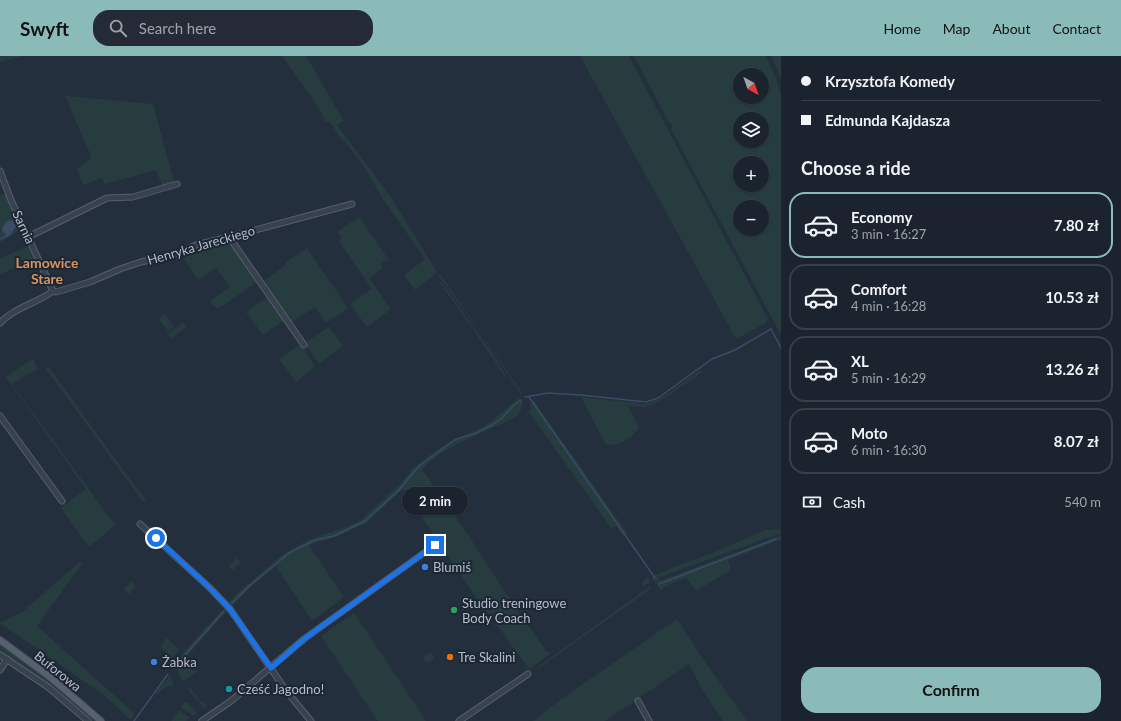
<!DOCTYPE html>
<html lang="en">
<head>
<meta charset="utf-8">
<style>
	:root { --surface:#1b232e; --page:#242b36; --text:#f1f3f6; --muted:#a0a4aa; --line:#39404a; --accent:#8bbbb9 }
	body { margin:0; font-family:Lato,sans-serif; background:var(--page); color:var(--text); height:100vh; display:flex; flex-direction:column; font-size:15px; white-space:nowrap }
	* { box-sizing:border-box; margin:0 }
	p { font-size:13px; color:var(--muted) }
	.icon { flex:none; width:22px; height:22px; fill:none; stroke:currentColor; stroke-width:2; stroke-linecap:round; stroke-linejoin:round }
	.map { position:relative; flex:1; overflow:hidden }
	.drawer { display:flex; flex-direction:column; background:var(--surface); width:340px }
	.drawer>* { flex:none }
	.top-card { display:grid; align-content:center; height:88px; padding:0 20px; background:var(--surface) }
	.needle { width:26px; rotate:140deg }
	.controls { position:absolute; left:733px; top:12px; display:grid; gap:8px }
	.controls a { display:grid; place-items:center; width:36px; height:36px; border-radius:50%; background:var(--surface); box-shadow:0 1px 3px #0004,0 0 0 1px var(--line); font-size:20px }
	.end { position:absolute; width:18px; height:18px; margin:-9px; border:5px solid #1a73e8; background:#fff; box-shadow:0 0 0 2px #fff }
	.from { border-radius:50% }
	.bubble { position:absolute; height:28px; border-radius:14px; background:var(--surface); box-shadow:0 1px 3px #0004,0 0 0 1px var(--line); font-size:13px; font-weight:700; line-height:28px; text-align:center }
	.top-card b { display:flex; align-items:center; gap:14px; height:38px; font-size:15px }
	.top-card b+b { border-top:1px solid var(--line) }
	.top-card i { width:10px; height:10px; background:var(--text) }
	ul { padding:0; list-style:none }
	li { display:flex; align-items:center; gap:12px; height:66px; margin:0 8px 6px; padding:0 12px; border:2px solid var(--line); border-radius:16px }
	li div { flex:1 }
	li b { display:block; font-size:15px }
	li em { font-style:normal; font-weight:700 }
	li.selected { border-color:var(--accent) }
	li>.icon { width:36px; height:36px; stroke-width:1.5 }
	h2 { padding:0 20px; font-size:18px; line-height:48px }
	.pay { display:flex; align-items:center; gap:10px; height:44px; padding:0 20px; font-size:15px }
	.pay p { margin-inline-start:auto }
	.cta { display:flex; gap:8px; margin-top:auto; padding:8px 20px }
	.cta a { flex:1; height:46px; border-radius:16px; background:var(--accent); color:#111; font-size:16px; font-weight:700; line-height:46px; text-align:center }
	header { display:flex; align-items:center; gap:24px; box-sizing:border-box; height:56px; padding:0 20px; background:var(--accent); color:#111 }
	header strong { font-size:19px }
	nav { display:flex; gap:22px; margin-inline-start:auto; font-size:14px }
	.search { width:280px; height:36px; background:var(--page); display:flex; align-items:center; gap:10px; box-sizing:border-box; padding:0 14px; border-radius:16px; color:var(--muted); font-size:15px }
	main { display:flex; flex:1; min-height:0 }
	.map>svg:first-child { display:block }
	.green { fill:#263c3f; fill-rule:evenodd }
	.water { fill:#394c67 }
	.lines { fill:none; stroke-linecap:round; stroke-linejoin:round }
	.stream { stroke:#394c67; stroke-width:1.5 }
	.minor-casing { stroke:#565f6c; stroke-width:7 }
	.major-casing { stroke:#414a57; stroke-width:8 }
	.minor { stroke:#38414e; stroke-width:5 }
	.major { stroke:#56606e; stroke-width:6 }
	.route { stroke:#1a73e8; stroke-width:5 }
	.shop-dot { fill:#3f7fe0; stroke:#1d2633; stroke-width:1.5 }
	.leisure-dot { fill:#2e9e5b; stroke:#1d2633; stroke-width:1.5 }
	.food-dot { fill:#e8710a; stroke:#1d2633; stroke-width:1.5 }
	.culture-dot { fill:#0f9aa8; stroke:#1d2633; stroke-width:1.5 }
	.labels { text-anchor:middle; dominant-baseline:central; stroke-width:4; stroke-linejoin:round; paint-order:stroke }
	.street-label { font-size:13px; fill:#b4bcc9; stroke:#1d2633 }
	.poi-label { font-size:13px; fill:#b4bcc9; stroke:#1d2633; text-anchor:start }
	.neighbourhood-label { font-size:14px; font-weight:bold; fill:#d59563; stroke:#1d2633 }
</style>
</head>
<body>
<header>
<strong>Swyft</strong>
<div class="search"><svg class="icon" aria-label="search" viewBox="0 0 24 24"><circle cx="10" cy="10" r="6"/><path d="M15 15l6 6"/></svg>Search here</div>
<nav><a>Home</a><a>Map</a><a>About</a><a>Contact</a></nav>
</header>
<main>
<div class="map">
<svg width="781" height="665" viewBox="0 0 781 665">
	<rect width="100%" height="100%" fill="#242f3e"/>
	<g class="green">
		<polygon points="0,0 23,0 0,6"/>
		<polygon points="282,0 306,0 344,65 337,69 391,141 437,216 415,234 404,219 425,203 383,143 363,109 345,86 342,84 329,65 325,66 321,55"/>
		<polygon points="580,0 629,0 768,263 766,267 736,283"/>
		<path d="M634,0H766L778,27L781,40V279L671,73L673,70L668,65ZM740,19H762V41H740ZM740,63H762V85H740ZM740,107H762V129H740ZM740,151H762V173H740Z"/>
		<polygon points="772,0 781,0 781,24"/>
		<polygon points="65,40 153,48 174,126 162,129 156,114 105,128 102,122 83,129 77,113 92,102"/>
		<polygon points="6,137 20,172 12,180 0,186 0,140"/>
		<polygon points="359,161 391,207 386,204 381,208 382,213 369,222 391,253 367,271 350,248 372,233 339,185 341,181 337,176"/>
		<polygon points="224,184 229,185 257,226 218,253 209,246 230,231 216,212 198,224 184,203 185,199 203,194 202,191"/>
		<polygon points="29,190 37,206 24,211 23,209 0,218 0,202"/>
		<polygon points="307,192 348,252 326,267 315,251 290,267 262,226 286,209 285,207"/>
		<polygon points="440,218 523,338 521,338 481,278 438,219"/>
		<polygon points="439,226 442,227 492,297 506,320 506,322 471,270"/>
		<polygon points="268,241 284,264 263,279 246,256"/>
		<polygon points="165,258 174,271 168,275 159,263"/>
		<polygon points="183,266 186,271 171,283 168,278"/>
		<polygon points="329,271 343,290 319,308 304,287"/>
		<polygon points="301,288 314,309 314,312 296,326 279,303"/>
		<polygon points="33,302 37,313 12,328 115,469 89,491 61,452 86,433 6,321"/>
		<polygon points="49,311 121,411 146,444 143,446 46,313"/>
		<path d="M700,314L702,316L668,340L652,349L644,351L628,350L639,371C631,384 621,389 606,389L581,341L645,348L657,344L673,334Z"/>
		<path d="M519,342L523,346C522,353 520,357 514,362C483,377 447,388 422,413L469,480L503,533L547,596L552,597L643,531V525L648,521L650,526L529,613L489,558L481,549L403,433L366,467L336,481L309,489L344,541L312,565L276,511L279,508L252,530L232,550L229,546L234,540L281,500L292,493L308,484L346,471L361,464L401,427L412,413L430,399L449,386L481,372L491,365Z"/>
		<polygon points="534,345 627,477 623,480 616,470 611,472 529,356 531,351 530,348"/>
		<polygon points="781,473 781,477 658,522 660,525 781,479 781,485 779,484 728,504 731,514 696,535 686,522 666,530 661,534 652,523 656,518 657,519 671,512 707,499 765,474"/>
		<polygon points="236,502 241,507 233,514 229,510"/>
		<polygon points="80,506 82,508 37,570 135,658 131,664 105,640 0,567 22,556"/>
		<polygon points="131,525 136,530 129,538 124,533"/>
		<polygon points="649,531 652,532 539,612 538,611"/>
		<polygon points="225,552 227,555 181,607 185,604 193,615 195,614 197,615 184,625 182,624 174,608 205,572"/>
		<polygon points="354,557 426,665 378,665 321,580"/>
		<polygon points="677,563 701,600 747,665 723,665 702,633 689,608 605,665 533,665 560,644"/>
		<polygon points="167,582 179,594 172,602 160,590"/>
		<polygon points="0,588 55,628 96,665 91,665 48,629 0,595"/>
		<polygon points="431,596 435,603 427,607 423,601"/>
		<polygon points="170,620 173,626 173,629 164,632 157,639 155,637"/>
		<polygon points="189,631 190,631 194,638 196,638 200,646 203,645 206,650 205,653 189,635"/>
		<polygon points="187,646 197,657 194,660 180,652 184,647"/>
		<polygon points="179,654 189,661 189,662 186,665 171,665"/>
	</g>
	<path class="water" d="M12,164L16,170L11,178L7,181L2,174C3,169 6,164 12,164Z"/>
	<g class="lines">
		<g class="stream">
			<polyline points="0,183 6,180"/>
			<polyline points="525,341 548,337 581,339 646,346 658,342 712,303 735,294 771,273 781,292"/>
			<polyline points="529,341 655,522"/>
			<polyline points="659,528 776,483"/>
			<polyline points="232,547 248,531 289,497 315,484 334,480 365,465 399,434 419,410 456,383 474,378 492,369 502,362 513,350 521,344"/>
			<polyline points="176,609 224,555"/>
			<polyline points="134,665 168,618"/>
		</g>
		<defs>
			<g id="minor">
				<polyline points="0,115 11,144 53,235"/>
				<polyline points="28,181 107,142 133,141 177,128"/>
				<polyline points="229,181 304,289"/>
				<polyline points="53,235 56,236 90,226 120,213 141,206 179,197 196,189 229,181 352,148"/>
				<path d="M0,267C15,251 36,248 53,235"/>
				<polyline points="0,360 62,445"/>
				<polyline points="140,468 210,532 230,553 287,636 311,665"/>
				<polyline points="0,599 48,631 88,665"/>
				<polyline points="0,614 7,603"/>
				<polyline points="638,645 649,665"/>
				<polyline points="202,665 231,645 304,583 435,489"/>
				<polyline points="459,665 528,618"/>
			</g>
			<polyline id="major" points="0,584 50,621 101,665"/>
		</defs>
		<use href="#minor" class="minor-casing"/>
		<use href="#major" class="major-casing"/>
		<use href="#minor" class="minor"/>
		<use href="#major" class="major"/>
	</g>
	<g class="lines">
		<polyline class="route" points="156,482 210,532 230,553 271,612 304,583 435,489"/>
	</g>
	<g class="shop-dot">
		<circle cx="425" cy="511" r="4"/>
		<circle cx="154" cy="606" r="4"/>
	</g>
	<circle class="leisure-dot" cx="454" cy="554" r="4"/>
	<circle class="food-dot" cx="450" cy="601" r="4"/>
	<circle class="culture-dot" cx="229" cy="633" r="4"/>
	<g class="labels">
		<g class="street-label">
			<text transform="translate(24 171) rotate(65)">Sarnia</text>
			<text transform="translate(201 189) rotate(-16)">Henryka Jareckiego</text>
			<text transform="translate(58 615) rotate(39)">Buforowa</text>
		</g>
		<g class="poi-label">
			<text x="433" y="511">Blumiś</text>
			<text x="462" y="547">Studio treningowe<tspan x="462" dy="15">Body Coach</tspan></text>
			<text x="458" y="601">Tre Skalini</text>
			<text x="162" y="606">Żabka</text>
			<text x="237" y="633">Cześć Jagodno!</text>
		</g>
		<g class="neighbourhood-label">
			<text x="47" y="206">Lamowice<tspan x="47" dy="16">Stare</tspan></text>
		</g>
	</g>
</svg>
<div class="controls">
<a><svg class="needle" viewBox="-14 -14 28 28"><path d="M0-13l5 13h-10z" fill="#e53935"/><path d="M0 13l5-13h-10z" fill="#a0a4aa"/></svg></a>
<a><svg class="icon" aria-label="layers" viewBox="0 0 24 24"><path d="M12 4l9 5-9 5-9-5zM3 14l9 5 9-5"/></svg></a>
<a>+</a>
<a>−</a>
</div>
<i class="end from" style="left:156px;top:482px"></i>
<i class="end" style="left:435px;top:489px"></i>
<div class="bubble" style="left:402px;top:431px;width:66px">2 min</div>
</div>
<section class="drawer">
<div class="top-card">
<b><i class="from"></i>Krzysztofa Komedy</b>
<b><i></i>Edmunda Kajdasza</b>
</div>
<h2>Choose a ride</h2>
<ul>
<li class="selected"><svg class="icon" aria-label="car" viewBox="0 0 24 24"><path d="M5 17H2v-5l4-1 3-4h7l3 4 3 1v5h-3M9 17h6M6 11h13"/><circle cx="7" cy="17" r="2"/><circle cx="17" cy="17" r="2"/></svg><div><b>Economy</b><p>3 min · 16:27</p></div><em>7.80 zł</em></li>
<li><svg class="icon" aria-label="car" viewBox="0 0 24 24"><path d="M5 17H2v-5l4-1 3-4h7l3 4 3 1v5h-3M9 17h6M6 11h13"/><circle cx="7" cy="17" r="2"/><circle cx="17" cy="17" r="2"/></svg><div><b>Comfort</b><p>4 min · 16:28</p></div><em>10.53 zł</em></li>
<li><svg class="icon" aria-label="car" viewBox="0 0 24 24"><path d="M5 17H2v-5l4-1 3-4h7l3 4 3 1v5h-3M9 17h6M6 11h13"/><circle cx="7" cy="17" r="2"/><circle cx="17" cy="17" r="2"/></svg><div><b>XL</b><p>5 min · 16:29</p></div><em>13.26 zł</em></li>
<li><svg class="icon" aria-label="car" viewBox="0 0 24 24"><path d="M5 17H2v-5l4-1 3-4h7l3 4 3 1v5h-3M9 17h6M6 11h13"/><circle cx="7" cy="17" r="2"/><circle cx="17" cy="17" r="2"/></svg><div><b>Moto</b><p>6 min · 16:30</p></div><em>8.07 zł</em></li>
</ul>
<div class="pay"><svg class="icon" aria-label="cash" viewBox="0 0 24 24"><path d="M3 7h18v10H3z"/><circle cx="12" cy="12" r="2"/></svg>Cash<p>540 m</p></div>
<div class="cta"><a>Confirm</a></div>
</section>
</main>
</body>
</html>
